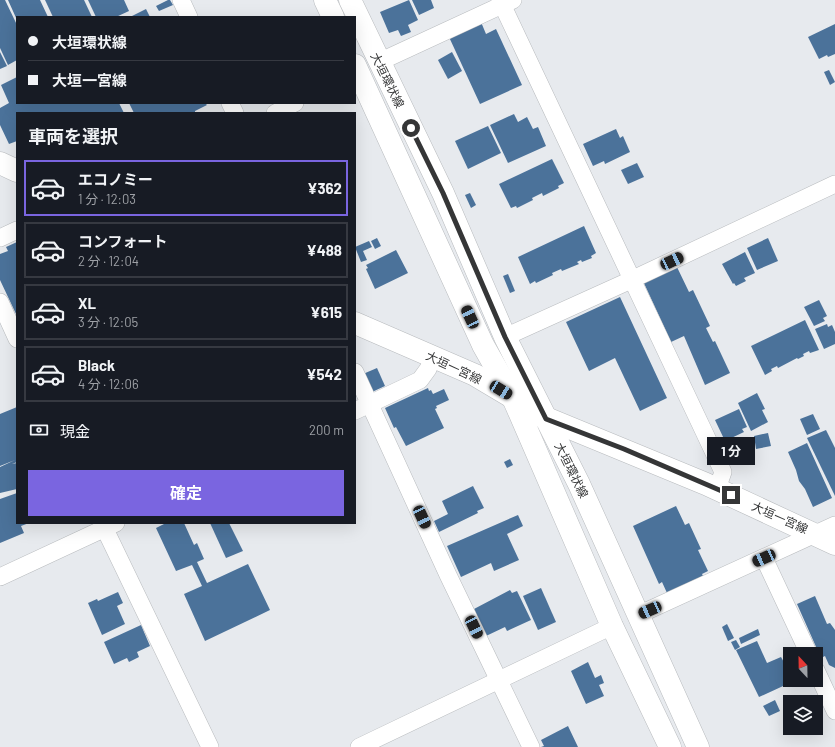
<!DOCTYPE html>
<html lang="ja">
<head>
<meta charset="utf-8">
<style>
	:root { --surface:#171b24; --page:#20242c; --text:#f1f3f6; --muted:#9ea1a6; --line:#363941; --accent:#7a65e0 }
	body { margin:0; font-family:Barlow,"Noto Sans JP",sans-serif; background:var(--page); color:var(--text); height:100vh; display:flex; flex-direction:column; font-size:15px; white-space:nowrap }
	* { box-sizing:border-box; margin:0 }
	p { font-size:13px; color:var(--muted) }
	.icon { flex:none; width:22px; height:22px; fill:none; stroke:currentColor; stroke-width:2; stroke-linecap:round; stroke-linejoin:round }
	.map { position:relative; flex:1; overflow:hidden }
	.details { position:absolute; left:16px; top:112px; width:340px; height:412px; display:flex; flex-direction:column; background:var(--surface); border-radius:0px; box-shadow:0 4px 16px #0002 }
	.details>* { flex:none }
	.hud { position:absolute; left:16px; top:16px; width:340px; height:88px; border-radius:0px; box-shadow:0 4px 16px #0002; display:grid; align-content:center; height:88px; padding:0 12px; background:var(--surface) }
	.needle { width:26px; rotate:338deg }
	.controls { position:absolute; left:783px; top:647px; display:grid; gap:8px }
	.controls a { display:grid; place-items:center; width:40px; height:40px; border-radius:0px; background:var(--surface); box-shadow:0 4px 16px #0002; font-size:20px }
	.end { position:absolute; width:18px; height:18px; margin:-9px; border:5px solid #353637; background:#fff; box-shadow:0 0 0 2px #fff }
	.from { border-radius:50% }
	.bubble { position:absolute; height:28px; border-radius:0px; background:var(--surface); box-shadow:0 4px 16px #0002; font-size:13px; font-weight:700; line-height:28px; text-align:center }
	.car { position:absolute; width:12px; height:24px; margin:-12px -6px; border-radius:5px; box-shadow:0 0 3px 1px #0007; background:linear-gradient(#222 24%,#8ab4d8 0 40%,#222 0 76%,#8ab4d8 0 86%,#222 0) }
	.hud b { display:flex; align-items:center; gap:14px; height:38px; font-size:15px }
	.hud b+b { border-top:1px solid var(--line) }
	.hud i { width:10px; height:10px; background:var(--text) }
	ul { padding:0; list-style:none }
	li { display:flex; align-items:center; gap:12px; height:56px; margin:0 8px 6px; padding:0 4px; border:2px solid var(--line); border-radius:0px }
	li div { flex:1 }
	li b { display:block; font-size:15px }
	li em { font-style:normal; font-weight:700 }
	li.current { border-color:var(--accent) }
	li>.icon { width:36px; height:36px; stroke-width:1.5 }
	h2 { padding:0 12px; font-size:18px; line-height:48px }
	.pay { display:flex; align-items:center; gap:10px; height:44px; padding:0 12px; font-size:15px }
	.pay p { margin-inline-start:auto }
	.primary-button { display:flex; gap:8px; margin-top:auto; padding:8px 12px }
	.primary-button a { flex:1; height:46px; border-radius:0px; background:var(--accent); color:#fff; font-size:16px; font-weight:700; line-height:46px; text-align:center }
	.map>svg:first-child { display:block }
	.building { fill:#4b729a }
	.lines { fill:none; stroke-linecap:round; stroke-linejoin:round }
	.minor-casing { stroke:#b8bbbe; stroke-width:18 }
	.primary-casing { stroke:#b8bbbe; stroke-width:23 }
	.minor { stroke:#fff; stroke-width:17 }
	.primary { stroke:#fff; stroke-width:22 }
	.route { stroke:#353637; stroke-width:5 }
	.labels { text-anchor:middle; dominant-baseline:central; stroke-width:4; stroke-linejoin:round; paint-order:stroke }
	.street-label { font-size:12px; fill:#353637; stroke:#fff }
</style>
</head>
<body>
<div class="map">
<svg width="835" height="747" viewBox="0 0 835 747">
	<rect width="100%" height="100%" fill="#e7eaee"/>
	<g class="building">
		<polygon points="0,0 5,0 17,25 17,60 8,65 0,48"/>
		<polygon points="8,0 40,0 48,17 17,17 17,20"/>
		<polygon points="45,0 84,0 92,17 53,17"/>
		<polygon points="88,0 124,0 129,11 116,17 96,17"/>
		<polygon points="168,0 170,0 173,5 159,11 156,6"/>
		<polygon points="409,0 418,20 408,25 411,32 401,36 398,30 389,33 380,12"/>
		<polygon points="412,0 431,0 434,8 419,15"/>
		<polygon points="146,9 150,17 130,17"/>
		<polygon points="481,22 486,34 496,29 522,85 480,104 449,37"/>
		<polygon points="835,24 835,54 828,57 827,55 819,59 808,37"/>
		<polygon points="0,52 7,66 0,69"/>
		<polygon points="452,52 462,71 448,79 438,60"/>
		<polygon points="829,70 835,82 830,85 824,72"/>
		<polygon points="17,77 17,103 119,103 124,113 17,113 17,141 9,144 0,125 0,108 9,103 1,85"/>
		<polygon points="129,103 205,103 207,105 195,111 195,113 134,113"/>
		<polygon points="514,114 518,122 527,117 533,129 538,127 546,146 508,163 490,125"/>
		<polygon points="488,126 501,153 468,169 455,141"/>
		<polygon points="616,129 620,138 623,136 630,152 605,164 604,161 593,166 583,144"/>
		<polygon points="552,159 564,183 558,186 559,188 543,196 542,193 532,198 533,200 517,208 516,206 511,208 499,184"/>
		<polygon points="637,163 644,177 628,184 621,170"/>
		<polygon points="470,193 476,205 471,208 465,195"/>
		<polygon points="584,226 596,253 591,256 592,258 582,262 581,260 577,262 579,264 562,271 561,269 552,273 553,275 536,283 535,281 530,284 518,257"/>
		<polygon points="377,238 381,246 375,249 371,241"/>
		<polygon points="768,238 778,261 757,270 747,248"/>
		<polygon points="369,241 372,247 363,251 367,260 361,262 355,247"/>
		<polygon points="17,242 17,316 0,280 0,254 8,251 6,247"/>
		<polygon points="396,250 408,273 375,289 366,269 368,268 366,265"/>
		<polygon points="745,252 755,273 744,278 746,281 736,286 734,283 733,284 722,264"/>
		<polygon points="676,265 689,292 693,290 710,326 706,328 713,342 715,341 730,373 705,385 684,336 671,342 643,281"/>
		<polygon points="508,274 515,291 510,293 503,276"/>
		<polygon points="620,297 667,398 640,411 615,358 589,371 566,322"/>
		<polygon points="819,300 827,316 823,318 825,321 814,326 804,307"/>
		<polygon points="805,320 819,350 810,353 809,351 803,354 804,356 798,359 797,358 778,368 777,366 771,369 772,371 765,375 751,346"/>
		<polygon points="827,324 828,327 832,325 835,332 835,344 824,349 815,329"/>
		<polygon points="377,368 385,386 372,392 363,374"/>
		<polygon points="428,388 429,391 431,390 433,394 444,389 449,400 436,406 437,408 435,409 444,428 406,446 396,427 394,428 385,408"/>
		<polygon points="757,393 765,409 762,410 768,422 751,431 738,403"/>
		<polygon points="17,407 17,462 12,464 17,463 17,489 0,493 0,467 15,460 0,466 0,414"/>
		<polygon points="739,409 747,427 742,429 744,432 725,441 715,420"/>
		<polygon points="813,414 820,429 807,435 800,419"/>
		<polygon points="826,430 835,448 835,496 807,438"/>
		<polygon points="768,433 771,446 756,449 754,436"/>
		<polygon points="807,443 832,498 813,507 805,489 799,481 796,470 788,452"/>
		<polygon points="510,459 513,465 507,468 504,462"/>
		<polygon points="473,486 484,508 477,511 478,513 439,532 434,521 448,514 442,501"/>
		<polygon points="17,493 17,523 29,523 21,526 24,533 0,543 0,499"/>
		<polygon points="676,506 685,525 689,523 701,549 698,550 708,571 702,574 703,576 667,593 662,582 659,584 633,526"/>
		<polygon points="518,515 523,526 507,534 519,560 494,571 491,563 461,577 447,546"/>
		<polygon points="166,523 184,523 194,545 197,543 204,559 197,562 207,583 248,564 270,610 205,641 184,594 202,586 192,565 176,571 156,528"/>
		<polygon points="210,523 229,523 243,551 226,558"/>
		<polygon points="541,588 556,622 538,630 523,596"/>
		<polygon points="510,590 512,593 517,591 531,620 507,631 505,627 486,636 474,609"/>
		<polygon points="118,592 123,603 117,606 125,624 102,635 88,603 97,599 98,601"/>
		<polygon points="815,596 827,624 830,623 835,630 835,668 829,665 825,656 821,658 797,604"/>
		<polygon points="727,624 734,638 728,641 722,627"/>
		<polygon points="141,625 150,646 137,652 139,657 129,662 127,658 114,664 104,642"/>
		<polygon points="758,629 760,635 741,644 739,638"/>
		<polygon points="736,640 740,647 735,650 731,642"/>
		<polygon points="757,641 767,663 781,657 790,673 790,680 794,681 759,697 736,650"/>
		<polygon points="588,662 595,678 601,675 604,683 599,685 604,696 586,704 571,671"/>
		<polygon points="775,700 780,711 769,716 763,706"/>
		<polygon points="568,726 578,747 541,747 544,746 541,740"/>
	</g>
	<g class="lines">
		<defs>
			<g id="minor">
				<polyline points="181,0 189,17"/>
				<polyline points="500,0 723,472 717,489"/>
				<polyline points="379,62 513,0"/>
				<polyline points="230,103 235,113"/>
				<polyline points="275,113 295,103"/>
				<polyline points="0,238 17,230"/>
				<polyline points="0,302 17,339"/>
				<polyline points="505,337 631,280 835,184"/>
				<polyline points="355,372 448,575 531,747"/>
				<polyline points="355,411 420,380 428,369 433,357"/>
				<polyline points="102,523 210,747"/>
				<polyline points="764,558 809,654"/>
				<polyline points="0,577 116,523"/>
				<polyline points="638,615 835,525"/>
				<polyline points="816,670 835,711"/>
				<polyline points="359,747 612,626"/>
			</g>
			<g id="primary">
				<polyline points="325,0 333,17"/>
				<polyline points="350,0 443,193 505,337 579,484 698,747"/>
				<polyline points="355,65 483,345 513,398 612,626 670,747"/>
				<polyline points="0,163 17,171"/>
				<polyline points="355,323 475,375 512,397"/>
				<polyline points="541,416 706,484 835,544"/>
			</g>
		</defs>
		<use href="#minor" class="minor-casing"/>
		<use href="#primary" class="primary-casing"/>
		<use href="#minor" class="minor"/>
		<use href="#primary" class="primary"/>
	</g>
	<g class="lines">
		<polyline class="route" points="411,128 443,193 505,337 546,419 624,449 731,495"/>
	</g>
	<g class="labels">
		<g class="street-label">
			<text transform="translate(388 80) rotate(64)">大垣環状線</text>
			<text transform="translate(454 367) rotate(25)">大垣一宮線</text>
			<text transform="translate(572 470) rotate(64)">大垣環状線</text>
			<text transform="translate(780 517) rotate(24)">大垣一宮線</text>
		</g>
	</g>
</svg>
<div class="controls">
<a><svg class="needle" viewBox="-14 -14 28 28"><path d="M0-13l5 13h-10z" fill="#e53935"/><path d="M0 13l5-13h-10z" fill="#9ea1a6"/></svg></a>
<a><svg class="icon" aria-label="layers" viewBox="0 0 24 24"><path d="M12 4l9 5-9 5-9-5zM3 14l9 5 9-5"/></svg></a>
</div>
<i class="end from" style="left:411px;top:128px"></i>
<i class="end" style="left:731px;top:495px"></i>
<div class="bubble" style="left:707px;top:437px;width:48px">1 分</div>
<i class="car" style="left:672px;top:261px;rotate:65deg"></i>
<i class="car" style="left:470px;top:317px;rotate:335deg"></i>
<i class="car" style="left:501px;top:390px;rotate:121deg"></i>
<i class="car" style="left:422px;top:517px;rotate:155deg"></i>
<i class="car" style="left:764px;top:558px;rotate:246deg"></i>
<i class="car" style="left:650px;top:610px;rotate:246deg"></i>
<i class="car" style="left:474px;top:627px;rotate:154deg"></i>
<div class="hud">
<b><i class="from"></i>大垣環状線</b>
<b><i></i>大垣一宮線</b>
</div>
<section class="details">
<h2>車両を選択</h2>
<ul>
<li class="current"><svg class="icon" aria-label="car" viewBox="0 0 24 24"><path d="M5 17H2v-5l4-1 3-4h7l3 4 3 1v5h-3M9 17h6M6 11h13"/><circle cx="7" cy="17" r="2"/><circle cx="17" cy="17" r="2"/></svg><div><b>エコノミー</b><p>1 分 · 12:03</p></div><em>¥362</em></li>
<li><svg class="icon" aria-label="car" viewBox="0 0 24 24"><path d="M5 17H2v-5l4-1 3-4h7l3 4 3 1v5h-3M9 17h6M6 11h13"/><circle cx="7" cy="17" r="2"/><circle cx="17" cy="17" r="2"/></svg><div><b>コンフォート</b><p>2 分 · 12:04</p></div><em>¥488</em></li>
<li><svg class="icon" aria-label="car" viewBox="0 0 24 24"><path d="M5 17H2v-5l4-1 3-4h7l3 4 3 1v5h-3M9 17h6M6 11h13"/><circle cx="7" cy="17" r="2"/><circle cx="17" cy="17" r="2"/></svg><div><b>XL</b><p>3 分 · 12:05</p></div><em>¥615</em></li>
<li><svg class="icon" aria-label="car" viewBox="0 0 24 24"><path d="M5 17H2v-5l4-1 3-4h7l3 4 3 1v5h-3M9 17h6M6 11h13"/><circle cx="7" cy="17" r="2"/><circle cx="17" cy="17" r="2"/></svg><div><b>Black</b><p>4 分 · 12:06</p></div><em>¥542</em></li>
</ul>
<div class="pay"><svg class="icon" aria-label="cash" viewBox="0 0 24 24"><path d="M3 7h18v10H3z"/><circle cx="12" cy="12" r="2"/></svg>現金<p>200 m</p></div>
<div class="primary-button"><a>確定</a></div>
</section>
</div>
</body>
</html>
